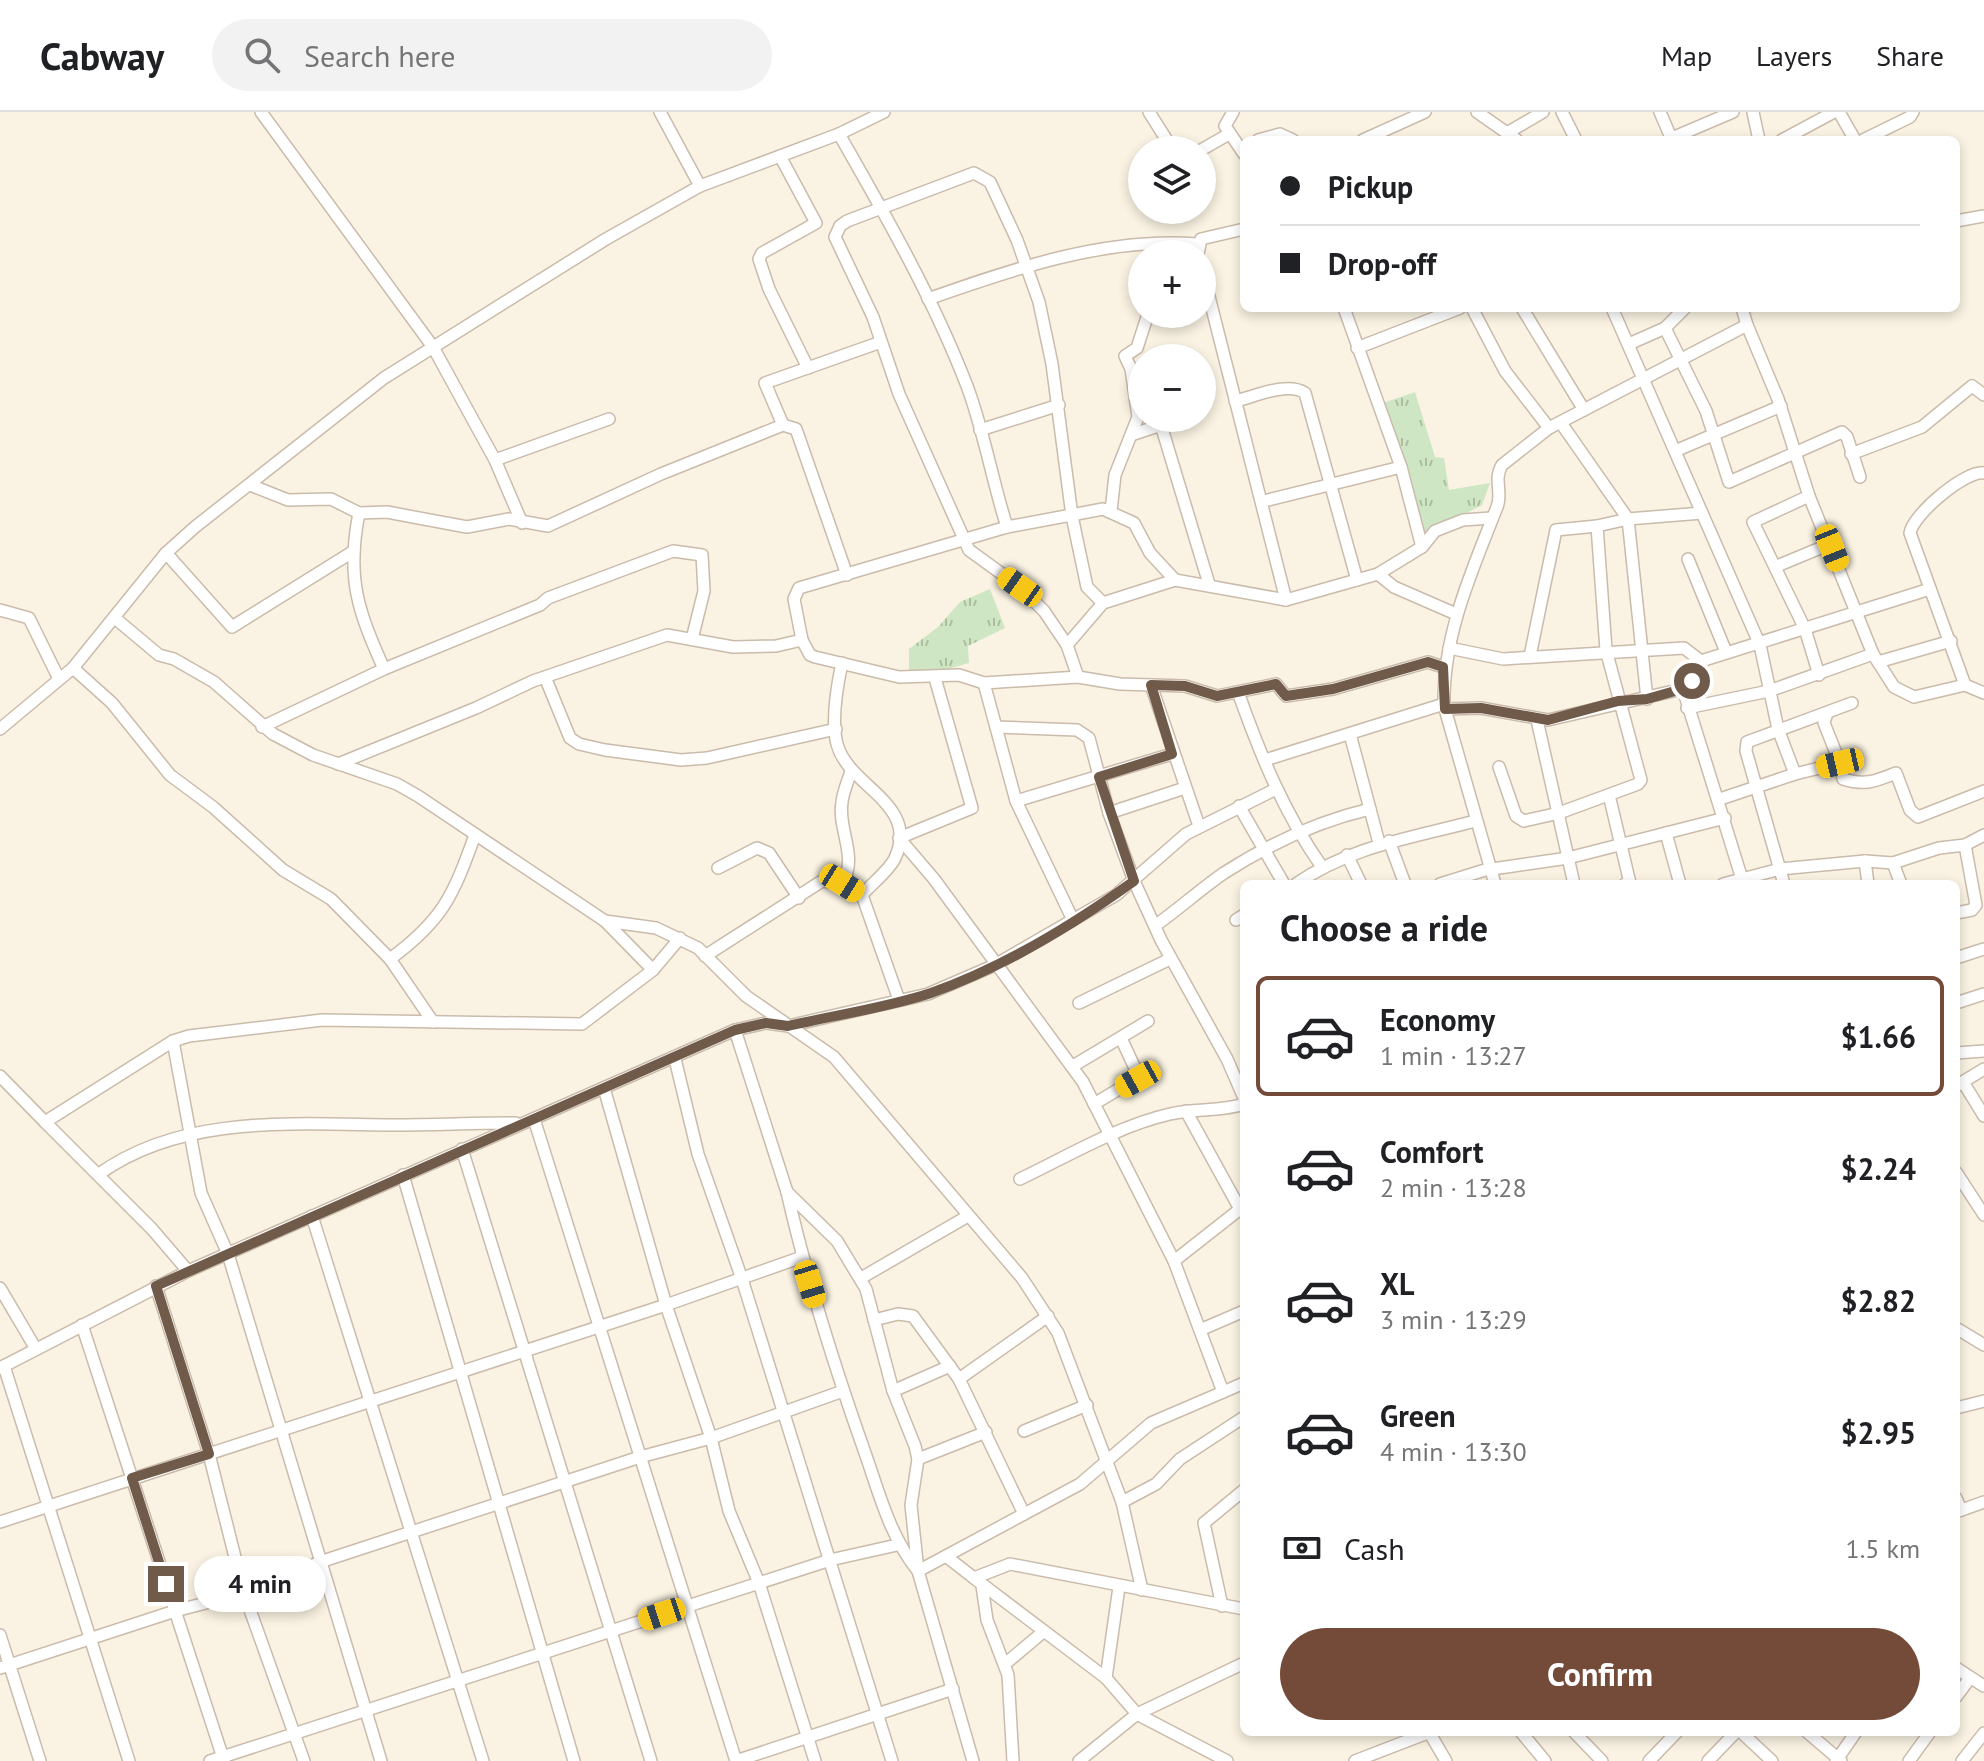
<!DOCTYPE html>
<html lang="en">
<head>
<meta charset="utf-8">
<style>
	:root { --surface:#fff; --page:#f2f2f2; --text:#202124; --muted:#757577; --line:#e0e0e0; --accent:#744a39 }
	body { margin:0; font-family:"PT Sans",sans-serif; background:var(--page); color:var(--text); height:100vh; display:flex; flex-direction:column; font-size:30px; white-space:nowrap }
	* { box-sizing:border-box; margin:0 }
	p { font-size:26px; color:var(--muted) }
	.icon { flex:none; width:44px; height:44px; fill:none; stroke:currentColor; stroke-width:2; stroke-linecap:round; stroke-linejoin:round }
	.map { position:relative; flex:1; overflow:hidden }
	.details { position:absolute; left:1240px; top:768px; width:720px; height:856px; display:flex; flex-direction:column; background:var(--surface); border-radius:12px; box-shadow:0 4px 12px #0003 }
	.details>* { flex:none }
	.banner { position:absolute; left:1240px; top:24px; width:720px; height:176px; border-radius:12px; box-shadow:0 4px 12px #0003; display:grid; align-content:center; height:176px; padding:0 40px; background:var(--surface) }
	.controls { position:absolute; left:1128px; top:24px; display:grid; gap:16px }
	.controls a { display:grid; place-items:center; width:88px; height:88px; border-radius:50%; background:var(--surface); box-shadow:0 4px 12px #0003; font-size:40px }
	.end { position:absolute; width:36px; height:36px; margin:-18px; border:10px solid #705b4b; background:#fff; box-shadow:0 0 0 4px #fff }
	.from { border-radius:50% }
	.bubble { position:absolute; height:56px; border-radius:28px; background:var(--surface); box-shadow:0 4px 12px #0003; font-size:26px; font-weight:700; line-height:56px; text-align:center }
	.car { position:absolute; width:24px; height:48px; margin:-24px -12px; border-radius:10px; box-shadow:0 0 6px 2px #0007; background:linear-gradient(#f5c518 24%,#345 0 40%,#f5c518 0 76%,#345 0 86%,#f5c518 0) }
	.banner b { display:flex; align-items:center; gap:28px; height:76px; font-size:30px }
	.banner b+b { border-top:2px solid var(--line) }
	.banner i { width:20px; height:20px; background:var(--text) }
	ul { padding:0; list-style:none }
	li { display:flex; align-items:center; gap:24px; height:120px; margin:0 16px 12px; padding:0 24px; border:4px solid transparent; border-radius:12px }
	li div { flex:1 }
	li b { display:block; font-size:30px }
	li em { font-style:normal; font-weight:700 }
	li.active { border-color:var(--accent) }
	li>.icon { width:72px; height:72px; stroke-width:1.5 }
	h2 { padding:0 40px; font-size:36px; line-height:96px }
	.pay { display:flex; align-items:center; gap:20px; height:88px; padding:0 40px; font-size:30px }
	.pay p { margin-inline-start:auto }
	.button { display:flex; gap:16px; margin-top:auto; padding:16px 40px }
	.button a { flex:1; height:92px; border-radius:48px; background:var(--accent); color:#fff; font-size:32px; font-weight:700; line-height:92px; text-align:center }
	header { display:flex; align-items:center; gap:48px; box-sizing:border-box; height:112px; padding:0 40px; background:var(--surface); border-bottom:2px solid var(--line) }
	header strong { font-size:38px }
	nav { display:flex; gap:44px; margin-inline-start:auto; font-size:28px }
	.search { width:560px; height:72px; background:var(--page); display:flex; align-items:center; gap:20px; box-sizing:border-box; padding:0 28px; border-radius:44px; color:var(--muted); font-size:30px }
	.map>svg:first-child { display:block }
	.grass { fill:url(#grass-tufts) }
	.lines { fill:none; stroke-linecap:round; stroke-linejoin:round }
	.minor-casing { stroke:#cabbab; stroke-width:14 }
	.minor { stroke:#fff; stroke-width:11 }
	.route { stroke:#705b4b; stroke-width:10 }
</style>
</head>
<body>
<header>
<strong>Cabway</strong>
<div class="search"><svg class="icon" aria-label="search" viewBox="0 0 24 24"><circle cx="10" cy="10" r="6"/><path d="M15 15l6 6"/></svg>Search here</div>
<nav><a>Map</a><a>Layers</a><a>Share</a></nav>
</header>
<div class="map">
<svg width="1984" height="1649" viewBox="0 0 1984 1649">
	<defs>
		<pattern id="grass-tufts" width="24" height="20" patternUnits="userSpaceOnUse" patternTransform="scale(2)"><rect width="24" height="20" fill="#cee6c3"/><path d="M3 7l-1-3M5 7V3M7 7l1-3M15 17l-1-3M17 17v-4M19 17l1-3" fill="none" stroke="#acbda0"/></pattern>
	</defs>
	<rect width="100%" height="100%" fill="#faf3e3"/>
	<g class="grass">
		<polygon points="1415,280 1435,345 1444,346 1449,378 1490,371 1482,393 1425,423 1383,291"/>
		<polygon points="990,477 1005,516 968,534 969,551 927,563 909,560 909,537 938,515 960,490"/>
	</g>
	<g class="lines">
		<defs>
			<g id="minor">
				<polyline points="261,0 433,235 495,348 522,411"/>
				<polyline points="660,0 700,74"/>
				<polyline points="1149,0 1173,38"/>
				<polyline points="1233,0 1225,14 1244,42"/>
				<polyline points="1477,0 1517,28"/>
				<polyline points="1562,0 1576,28"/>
				<polyline points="1660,0 1672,28"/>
				<polyline points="1753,0 1759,28"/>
				<polyline points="1839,0 1855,28"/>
				<polyline points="1507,21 1543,0"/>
				<path d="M839,22C886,104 933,186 967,274C984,319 992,368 1007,415"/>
				<polyline points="1672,26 1733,0"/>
				<polyline points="1258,28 1280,22 1293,28"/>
				<polyline points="1363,28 1425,0"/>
				<polyline points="1782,28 1834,0"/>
				<polyline points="1863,28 1910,5 1913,0"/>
				<polyline points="1201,38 1229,22"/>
				<polyline points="780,44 816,111 762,141 759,147 769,177 808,256"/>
				<polyline points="1956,109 1984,104"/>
				<polyline points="1198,142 1201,127 1244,117"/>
				<polyline points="1202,157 1286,488"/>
				<path d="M928,187C1013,157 1105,125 1197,132"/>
				<polyline points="1344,196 1401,355 1422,435"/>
				<polyline points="1472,196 1505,259 1549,316"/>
				<polyline points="1522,196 1584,298"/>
				<path d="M1612,196L1760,533L1778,617L1795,662L1840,651L1843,667C1865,674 1876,669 1896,661L1910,698L1918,705L1984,679"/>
				<polyline points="1747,213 1778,287 1809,384 1873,542 1894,575 1914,585 1965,573"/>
				<polyline points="1665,216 1706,299 1729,370 1842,320 1847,325 1860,365"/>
				<polyline points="1629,232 1665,216 1685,196"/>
				<polyline points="1357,236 1460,196"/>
				<path d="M1235,289C1254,285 1287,269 1305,281L1357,468"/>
				<polyline points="1561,311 1628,407 1647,587"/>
				<polyline points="783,313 796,317 847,463"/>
				<polyline points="980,318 1059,293"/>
				<polyline points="1131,323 1161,313 1209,472"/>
				<polyline points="1675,339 1781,294"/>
				<polyline points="1851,342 1922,315 1972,274 1984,283"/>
				<polyline points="495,348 609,307"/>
				<path d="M1984,361C1966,358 1913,402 1910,421L1965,573L1984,581"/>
				<polyline points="250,373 288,388 331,387 359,401 387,400 467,415 509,407 548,414 661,362 783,313 765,271 881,230"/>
				<polyline points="1809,384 1753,410 1805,517 1819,563"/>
				<polyline points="1264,389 1401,355"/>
				<polyline points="1111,399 1115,363 1138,305 1131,257 1125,244 1137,236 1148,202"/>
				<path d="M359,401C346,466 358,499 384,557"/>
				<polyline points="166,441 232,515 354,439"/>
				<polyline points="1688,447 1726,540"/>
				<polyline points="1777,454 1830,432"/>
				<polyline points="1378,462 1422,435 1435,419 1463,408 1491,406"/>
				<polyline points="0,498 29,506 59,567"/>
				<polyline points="116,507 159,543 174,547 214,570 273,622 313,643 397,672 418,684 605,809 656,816 698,836 746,884 834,945 1022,1166 1058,1221 1122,1390 1142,1478"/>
				<polyline points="802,528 794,487 799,476 1007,415 1103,397 1134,411 1150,441 1175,468 1286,488 1378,462 1394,475 1456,502"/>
				<polyline points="1067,533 1103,491 1175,468"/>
				<polyline points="1449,536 1503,547 1684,536 1701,549"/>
				<polyline points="1530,544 1556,418 1597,414"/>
				<polyline points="1878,550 1951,529"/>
				<path d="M842,551C837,574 831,609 837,632C848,675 920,691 895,746C889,759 871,772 862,783"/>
				<polyline points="73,556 112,591 170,663 213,695 283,758 331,787 390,847 433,910"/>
				<polyline points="545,565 570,626 579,632 605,638 681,648 707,646 836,617"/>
				<polyline points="1078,565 1067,533 1044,499 1020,475 969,438 899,282 873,205 835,125 840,114 847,109 974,61 990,70 1017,128 1039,190 1052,252 1072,404 1087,475 1103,491"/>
				<polyline points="935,566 972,696 899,726 934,767 1083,970 1174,1149 1223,1280"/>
				<polyline points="984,571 1016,689 1073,808"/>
				<polyline points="1151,573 1199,714"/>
				<polyline points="1683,577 1742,767"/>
				<path d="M1238,580C1260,642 1284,701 1322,755"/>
				<path d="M1444,592C1443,522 1472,459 1497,395C1503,381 1493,368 1502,353L1549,316L1747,213L1742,196"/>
				<polyline points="1687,596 1769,579 1873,542"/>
				<polyline points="1445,597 1495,772"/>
				<polyline points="1827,601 1824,611 1840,651"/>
				<polyline points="1537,608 1574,772"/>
				<polyline points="262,615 384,557 540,493 548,486 673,439 702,443 704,479 692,527"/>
				<polyline points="996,615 1077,618 1089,626 1109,701 1134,769 1161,828 1227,947 1244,986"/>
				<polyline points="0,617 73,556 166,441 195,415 384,266 606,127 700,74 839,22 884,0"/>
				<polyline points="1350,622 1379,731"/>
				<polyline points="1265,648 1444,592 1445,597 1481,596 1548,608 1682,577 1692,569 1701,549 1930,477"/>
				<polyline points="338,652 476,596 533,569 667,523 733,535 776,534 802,528 810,543 815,545 899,565 959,563 984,571 1078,565 1120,572 1185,574 1217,584 1276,572 1286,584 1333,577 1428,550 1443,555"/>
				<polyline points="1499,655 1516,704 1524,709 1559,701 1638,672 1641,668 1606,538 1597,414 1628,407 1702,401"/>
				<polyline points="1609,683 1630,771 1625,772"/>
				<polyline points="1720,687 1795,662"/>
				<polyline points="1016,689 1172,642"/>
				<polyline points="1239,694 1284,772"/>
				<polyline points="1109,701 1185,676"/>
				<polyline points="1666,721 1680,772"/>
				<polyline points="1389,729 1405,772"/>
				<polyline points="1347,743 1361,772"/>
				<polyline points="1893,751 1901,772"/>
				<polyline points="718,756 757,736 769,741 799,786"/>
				<path d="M842,771C859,745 837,717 842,690C843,680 848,669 851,659"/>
				<path d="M1296,772C1351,734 1412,726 1475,709"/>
				<polyline points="1440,772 1485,758 1568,746 1725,706"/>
				<polyline points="1723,772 1780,757 1865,749"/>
				<polyline points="1784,772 1746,639 1747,630 1852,591"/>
				<polyline points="1868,772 1865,749 1893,751 1939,736 1965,733 1984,723"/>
				<polyline points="1956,801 1972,798 1976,793 1965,733"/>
				<polyline points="1236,808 1244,803"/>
				<path d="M1156,813C1180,796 1202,776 1224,761C1269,732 1319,709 1370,697"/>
				<polyline points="705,844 822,769 842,771 862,783 899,888"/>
				<polyline points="1956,846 1984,837"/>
				<path d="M390,847C443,808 453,784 475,723"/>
				<polyline points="653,858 680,826"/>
				<polyline points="1079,891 1170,847"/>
				<polyline points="1956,891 1984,882"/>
				<polyline points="735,918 787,1080 837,1129 866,1177 893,1279 915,1334 918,1347 911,1393 918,1459"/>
				<polyline points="173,929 201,1081 228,1142 381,1649"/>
				<polyline points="1956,941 1984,939"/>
				<polyline points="675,947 698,1042 742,1167 892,1649"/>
				<polyline points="1073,954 1148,909"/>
				<polyline points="0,964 45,1010"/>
				<polyline points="1963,970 1984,1004"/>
				<polyline points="1956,974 1984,957"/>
				<polyline points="604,976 666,1193 711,1326 729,1399 759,1471 815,1649"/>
				<polyline points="1094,992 1139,965 1121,926"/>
				<polyline points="1186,999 1240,1097"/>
				<polyline points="534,1007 736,1649 953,1577"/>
				<polyline points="462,1037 651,1649"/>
				<polyline points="1956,1060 1984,1103"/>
				<path d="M99,1062C183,1002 294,1012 394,1013C434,1013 475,1011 516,1011"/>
				<polyline points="403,1063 574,1649"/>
				<path d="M1020,1067C1068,1044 1118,1014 1170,1002C1195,996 1220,1000 1244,992"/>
				<path d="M787,1080C807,1168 834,1253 864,1338C879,1380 889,1423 918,1459"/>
				<polyline points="312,1104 483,1649"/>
				<polyline points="1174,1149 1244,1094"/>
				<polyline points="188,1159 152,1117 45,1010 173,929 189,924 322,908 582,912 653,858 605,809"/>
				<polyline points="861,1166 968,1104"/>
				<polyline points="156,1174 209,1342 244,1481 304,1649"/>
				<polyline points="0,1176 36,1237"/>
				<polyline points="874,1208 898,1202 913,1204 959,1267 1024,1402"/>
				<polyline points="82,1213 224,1649"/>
				<polyline points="1956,1216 1984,1233"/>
				<polyline points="1200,1218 1244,1199"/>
				<polyline points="4,1254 129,1649"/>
				<polyline points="0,1256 188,1159 735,918 766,911 788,914 928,882 995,853 1116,783 1186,722 1276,677"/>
				<polyline points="959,1267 1048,1204"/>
				<polyline points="893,1279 950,1254"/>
				<polyline points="1956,1296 1984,1289"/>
				<polyline points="1024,1319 1087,1293"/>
				<polyline points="918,1347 986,1320"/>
				<polyline points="1956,1386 1961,1398"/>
				<polyline points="1122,1390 1156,1372 1180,1347 1244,1305"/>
				<polyline points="1956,1400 1984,1390"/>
				<polyline points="0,1410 666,1193 802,1145"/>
				<polyline points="947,1445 974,1466 1010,1452 1244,1497"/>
				<polyline points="974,1466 1106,1566 1137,1602 1227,1649"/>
				<polyline points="982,1474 987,1508 1008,1563 1013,1649"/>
				<polyline points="1222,1494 1204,1411 1244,1378"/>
				<polyline points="0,1523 40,1649"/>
				<polyline points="1005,1552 1043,1520"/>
				<polyline points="0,1556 175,1499 244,1481 323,1449 640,1345 711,1326 843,1279"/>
				<polyline points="1956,1556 1984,1574"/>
				<polyline points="1106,1566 1119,1475"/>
				<polyline points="1956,1585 1970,1566"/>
				<polyline points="1429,1620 1446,1649"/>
				<polyline points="1521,1620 1545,1649"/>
				<polyline points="1574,1620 1602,1649"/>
				<polyline points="1741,1620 1772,1649"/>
				<polyline points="1807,1620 1841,1649"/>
				<polyline points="210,1649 830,1448 897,1433"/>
				<polyline points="973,1649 918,1459 1080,1372 1151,1311 1244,1271"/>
				<polyline points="1079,1649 1137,1602 1244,1551"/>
				<polyline points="1355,1649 1430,1620"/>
				<polyline points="1649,1649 1677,1620"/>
				<polyline points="1708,1649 1736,1620"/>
				<polyline points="1836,1649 1856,1620"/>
				<polyline points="1909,1649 1930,1620"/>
				<polyline points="1962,1649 1984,1621"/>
			</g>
		</defs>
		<use href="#minor" class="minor-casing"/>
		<use href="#minor" class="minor"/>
	</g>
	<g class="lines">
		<path class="route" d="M166,1472L132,1366L209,1342L156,1174L735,918L766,911L788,914C835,903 886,896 931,881C1002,856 1073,813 1134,769L1099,665L1172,642L1151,573L1185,574L1217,584L1276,572L1286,584L1333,577L1428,550L1443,555L1445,597L1481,596L1548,608L1618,589L1647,587L1682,577L1692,569"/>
	</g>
</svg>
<div class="controls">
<a><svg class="icon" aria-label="layers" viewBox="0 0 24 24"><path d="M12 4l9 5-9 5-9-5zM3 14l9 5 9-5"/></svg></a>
<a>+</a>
<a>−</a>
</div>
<i class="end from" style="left:1692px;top:569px"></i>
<i class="end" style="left:166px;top:1472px"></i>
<div class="bubble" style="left:194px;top:1444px;width:132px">4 min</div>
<i class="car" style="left:1832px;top:436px;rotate:158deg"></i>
<i class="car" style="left:1020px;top:475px;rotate:305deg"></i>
<i class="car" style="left:1840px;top:651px;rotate:257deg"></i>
<i class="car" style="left:842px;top:771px;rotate:122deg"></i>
<i class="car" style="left:1138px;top:967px;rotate:241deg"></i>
<i class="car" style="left:810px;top:1172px;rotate:163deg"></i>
<i class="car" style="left:662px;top:1502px;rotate:252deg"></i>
<div class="banner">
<b><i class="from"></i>Pickup</b>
<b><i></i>Drop-off</b>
</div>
<section class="details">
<h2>Choose a ride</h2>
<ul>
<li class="active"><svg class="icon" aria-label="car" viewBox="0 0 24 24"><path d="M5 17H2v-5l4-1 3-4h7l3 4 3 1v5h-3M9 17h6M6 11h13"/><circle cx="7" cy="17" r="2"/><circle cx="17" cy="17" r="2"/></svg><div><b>Economy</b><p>1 min · 13:27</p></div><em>$1.66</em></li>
<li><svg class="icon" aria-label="car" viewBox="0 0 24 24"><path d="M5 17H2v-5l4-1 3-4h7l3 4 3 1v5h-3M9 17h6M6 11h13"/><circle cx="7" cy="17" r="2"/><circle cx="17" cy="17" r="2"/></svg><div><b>Comfort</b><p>2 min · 13:28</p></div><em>$2.24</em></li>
<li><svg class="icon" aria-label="car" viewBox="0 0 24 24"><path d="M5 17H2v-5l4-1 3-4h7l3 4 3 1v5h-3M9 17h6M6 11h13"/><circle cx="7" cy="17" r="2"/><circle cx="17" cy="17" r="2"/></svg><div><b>XL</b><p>3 min · 13:29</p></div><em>$2.82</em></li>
<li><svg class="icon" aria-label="car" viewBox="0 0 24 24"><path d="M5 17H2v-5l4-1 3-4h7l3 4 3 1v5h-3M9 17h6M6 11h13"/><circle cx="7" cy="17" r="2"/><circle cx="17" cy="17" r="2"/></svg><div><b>Green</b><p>4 min · 13:30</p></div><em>$2.95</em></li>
</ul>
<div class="pay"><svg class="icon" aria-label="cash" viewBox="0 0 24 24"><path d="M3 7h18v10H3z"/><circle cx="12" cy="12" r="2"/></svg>Cash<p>1.5 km</p></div>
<div class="button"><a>Confirm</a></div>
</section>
</div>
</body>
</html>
